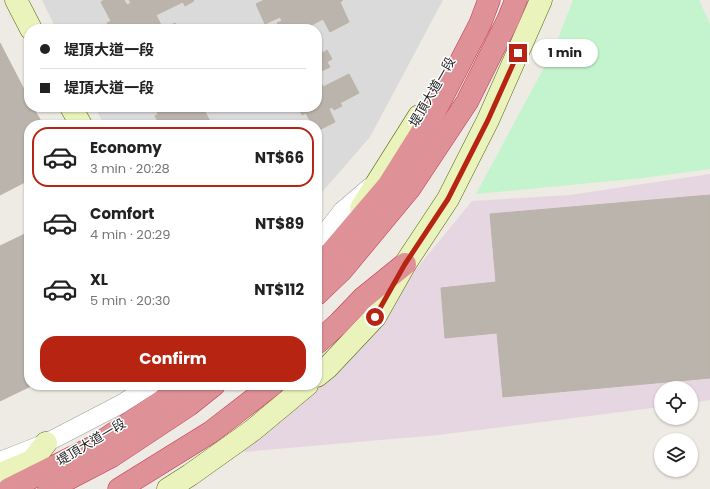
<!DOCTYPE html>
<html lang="en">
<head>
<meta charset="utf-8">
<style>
	:root { --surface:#fff; --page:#f6f6f6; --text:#222; --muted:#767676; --line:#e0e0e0; --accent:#b82412 }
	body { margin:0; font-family:Poppins,"Noto Sans TC",sans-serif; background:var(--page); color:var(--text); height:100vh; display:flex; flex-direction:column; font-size:15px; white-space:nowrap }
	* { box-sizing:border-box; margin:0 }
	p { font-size:13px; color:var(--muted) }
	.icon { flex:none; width:22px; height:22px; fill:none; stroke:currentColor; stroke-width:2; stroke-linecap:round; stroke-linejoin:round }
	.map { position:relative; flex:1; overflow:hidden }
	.sheet { position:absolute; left:24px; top:120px; width:298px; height:270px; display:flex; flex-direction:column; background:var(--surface); border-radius:16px; box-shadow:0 1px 3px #0004 }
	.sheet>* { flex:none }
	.guide { position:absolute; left:24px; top:24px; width:298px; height:88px; border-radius:16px; box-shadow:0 1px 3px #0004; display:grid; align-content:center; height:88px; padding:0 16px; background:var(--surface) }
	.fabs { position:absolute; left:654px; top:381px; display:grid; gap:8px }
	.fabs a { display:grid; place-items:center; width:44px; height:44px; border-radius:50%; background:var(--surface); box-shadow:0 1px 3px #0004; font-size:20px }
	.end { position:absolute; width:18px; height:18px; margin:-9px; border:5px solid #b82412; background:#fff; box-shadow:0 0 0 2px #fff }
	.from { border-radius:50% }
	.bubble { position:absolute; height:28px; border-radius:14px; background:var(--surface); box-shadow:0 1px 3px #0004; font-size:13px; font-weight:700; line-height:28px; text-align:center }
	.guide b { display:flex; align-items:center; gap:14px; height:38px; font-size:15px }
	.guide b+b { border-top:1px solid var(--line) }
	.guide i { width:10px; height:10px; background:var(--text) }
	ul { padding:7px 0 0; list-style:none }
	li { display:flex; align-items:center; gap:12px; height:60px; margin:0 8px 6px; padding:0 8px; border:2px solid transparent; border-radius:16px }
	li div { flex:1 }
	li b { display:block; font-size:15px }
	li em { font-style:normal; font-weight:700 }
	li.current { border-color:var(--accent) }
	li>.icon { width:36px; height:36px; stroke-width:1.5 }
	.action { display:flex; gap:8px; margin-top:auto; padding:8px 16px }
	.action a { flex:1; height:46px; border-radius:16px; background:var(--accent); color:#fff; font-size:16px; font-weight:700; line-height:46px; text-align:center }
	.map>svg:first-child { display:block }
	.residential { fill:#dbdada }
	.industrial { fill:#e6d6e1 }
	.park { fill:#c3f4cd }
	.building { fill:#bab4ad; stroke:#bdb3a7 }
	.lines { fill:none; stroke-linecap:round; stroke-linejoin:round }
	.street-casing { stroke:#a1a1a1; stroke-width:19 }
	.secondary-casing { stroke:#55690e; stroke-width:23 }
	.highway-casing { stroke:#c83356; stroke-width:23 }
	.street { stroke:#fff; stroke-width:18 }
	.secondary { stroke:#eaf3bb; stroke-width:22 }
	.highway { stroke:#de9197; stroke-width:22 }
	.route { stroke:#b82412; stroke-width:5 }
	.labels { text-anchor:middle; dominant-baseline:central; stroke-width:3; stroke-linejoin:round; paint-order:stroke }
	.street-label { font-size:13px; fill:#1d1d1d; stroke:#fff }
</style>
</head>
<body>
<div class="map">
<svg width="710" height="489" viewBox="0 0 710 489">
	<rect width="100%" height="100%" fill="#edebe3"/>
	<polygon class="residential" points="42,0 443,0 370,137 317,198 317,125 104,125 95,107 317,107 317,29 56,29"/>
	<polygon class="industrial" points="710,174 710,400 691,403 691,388 661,388 661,407 438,435 244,452 245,446 345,356 472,201 570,195"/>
	<polygon class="park" points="573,0 699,0 710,24 710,169 643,178 476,194 554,49"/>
	<g class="building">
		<polygon points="104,0 124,0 127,5 131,3 129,0 193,0 194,1 185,6 183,2 156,15 163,29 132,29 131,28 129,29 110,29 107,23 111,21 101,2"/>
		<polygon points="264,0 343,0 340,2 349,22 330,32 323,19 310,26 311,29 281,29 277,23 282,21 280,17 265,24 256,4"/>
		<polygon points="175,23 178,29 164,29"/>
		<polygon points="317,41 323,53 327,50 332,59 327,62 330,67 317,73"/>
		<polygon points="0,43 29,99 29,107 33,107 43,125 29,125 29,180 0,195"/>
		<polygon points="317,74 323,87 349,74 359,93 340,103 342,106 334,110 332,107 329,109 335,122 317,131 317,125 312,125 306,113 302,115 298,107 317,107"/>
		<polygon points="155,107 205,107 203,108 212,125 180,125 178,120 168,125 164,125 163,122 159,124 155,116 158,114"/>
		<polygon points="710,195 710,378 503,397 497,333 445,338 441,288 496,282 490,214"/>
		<polygon points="29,232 29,385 33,385 0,401 0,246"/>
	</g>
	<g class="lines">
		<defs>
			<g id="street">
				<polyline points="317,243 342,211 370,187"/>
				<polyline points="0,461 46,443 121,404 151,385"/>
			</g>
			<g id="secondary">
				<polyline points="16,0 31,29"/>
				<polyline points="71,107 81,125"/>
				<polyline points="361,208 419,116"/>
				<polyline points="317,376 327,368 375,317 405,264 448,199 488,120 541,0"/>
				<polyline points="0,474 32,461 46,443"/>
				<polyline points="168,489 190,475 253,430 307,385"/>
			</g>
			<g id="highway">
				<polyline points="317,268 325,260 388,186 435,111 480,24 489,0"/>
				<polyline points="317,294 342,270 410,188 467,102 508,20 516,0"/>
				<polyline points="317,343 339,323 363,298 405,264"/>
				<polyline points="9,489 95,446 170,396 184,385"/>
				<polyline points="49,489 112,456 189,405 214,385"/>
				<polyline points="119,489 211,432 272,385"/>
			</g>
		</defs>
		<use href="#street" class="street-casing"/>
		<use href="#secondary" class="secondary-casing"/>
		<use href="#highway" class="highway-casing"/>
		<use href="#street" class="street"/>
		<use href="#secondary" class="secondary"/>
		<use href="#highway" class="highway"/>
	</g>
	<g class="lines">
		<polyline class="route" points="375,317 405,264 448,199 488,120 518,53"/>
	</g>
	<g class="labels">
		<g class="street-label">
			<text transform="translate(432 92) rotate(-60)">堤頂大道一段</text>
			<text transform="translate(91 442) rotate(-31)">堤頂大道一段</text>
		</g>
	</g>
</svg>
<div class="fabs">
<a><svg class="icon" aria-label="locate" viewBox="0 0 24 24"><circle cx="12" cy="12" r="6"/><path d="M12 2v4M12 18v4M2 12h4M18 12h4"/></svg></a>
<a><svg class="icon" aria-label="layers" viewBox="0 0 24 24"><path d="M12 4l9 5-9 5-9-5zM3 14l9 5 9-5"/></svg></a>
</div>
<i class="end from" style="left:375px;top:317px"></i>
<i class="end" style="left:518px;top:53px"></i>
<div class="bubble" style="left:532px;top:39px;width:66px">1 min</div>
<div class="guide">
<b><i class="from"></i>堤頂大道一段</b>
<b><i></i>堤頂大道一段</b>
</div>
<section class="sheet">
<ul>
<li class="current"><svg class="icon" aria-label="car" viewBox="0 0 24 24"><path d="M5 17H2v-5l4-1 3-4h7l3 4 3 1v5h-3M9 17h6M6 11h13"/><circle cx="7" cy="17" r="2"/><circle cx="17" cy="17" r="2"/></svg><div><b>Economy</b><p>3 min · 20:28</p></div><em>NT$66</em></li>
<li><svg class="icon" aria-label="car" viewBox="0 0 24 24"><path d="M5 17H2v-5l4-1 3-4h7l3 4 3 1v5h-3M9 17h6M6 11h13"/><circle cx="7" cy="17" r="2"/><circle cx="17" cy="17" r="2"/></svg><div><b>Comfort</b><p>4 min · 20:29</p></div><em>NT$89</em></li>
<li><svg class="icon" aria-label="car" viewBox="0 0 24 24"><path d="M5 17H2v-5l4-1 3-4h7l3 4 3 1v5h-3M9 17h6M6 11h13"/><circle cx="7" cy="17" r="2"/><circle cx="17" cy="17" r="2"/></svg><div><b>XL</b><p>5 min · 20:30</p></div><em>NT$112</em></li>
</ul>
<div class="action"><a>Confirm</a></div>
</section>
</div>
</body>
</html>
